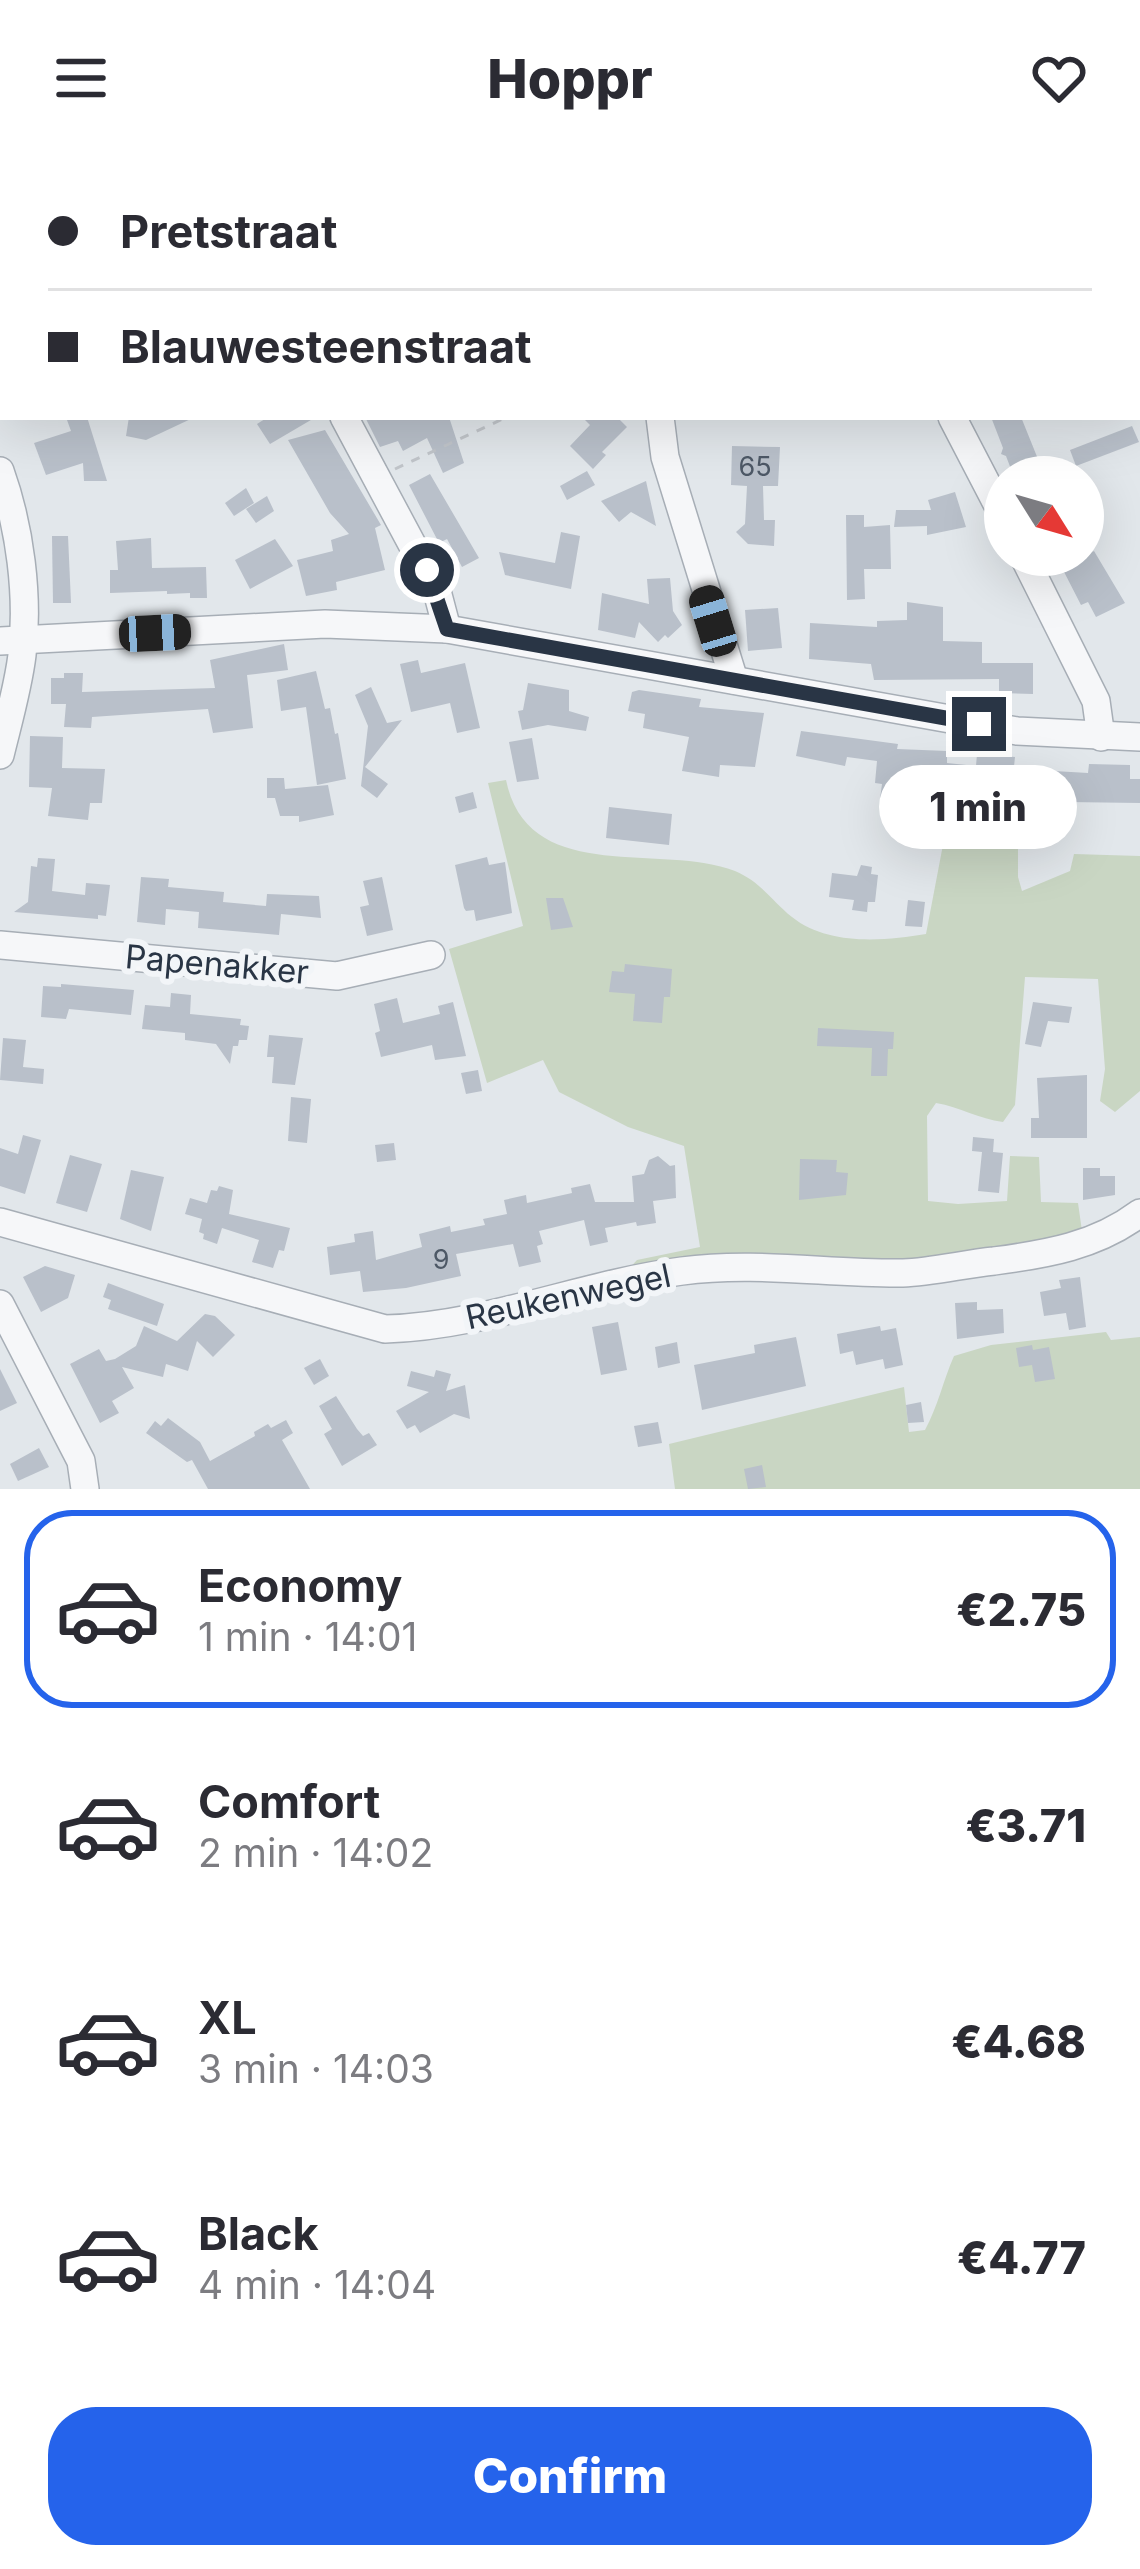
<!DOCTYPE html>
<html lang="en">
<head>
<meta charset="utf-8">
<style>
	:root { --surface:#fff; --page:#f2f2f3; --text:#2b2b33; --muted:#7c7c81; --line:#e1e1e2; --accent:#2563eb }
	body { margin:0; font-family:Inter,sans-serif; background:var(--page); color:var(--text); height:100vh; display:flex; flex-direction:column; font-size:45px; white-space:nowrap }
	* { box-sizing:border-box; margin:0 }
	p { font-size:39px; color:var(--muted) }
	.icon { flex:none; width:66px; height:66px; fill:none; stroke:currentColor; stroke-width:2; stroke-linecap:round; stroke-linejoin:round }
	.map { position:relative; height:1333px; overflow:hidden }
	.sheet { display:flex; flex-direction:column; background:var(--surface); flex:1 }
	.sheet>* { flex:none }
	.banner { position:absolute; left:0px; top:0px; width:1140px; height:264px; box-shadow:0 12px 48px #0002; display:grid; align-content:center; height:264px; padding:0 48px; background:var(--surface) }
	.needle { width:78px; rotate:127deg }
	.buttons { position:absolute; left:984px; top:300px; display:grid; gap:24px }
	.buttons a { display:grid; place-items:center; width:120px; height:120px; border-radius:50%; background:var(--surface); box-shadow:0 12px 48px #0002; font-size:60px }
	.end { position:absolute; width:54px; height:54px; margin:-27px; border:15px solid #293545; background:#fff; box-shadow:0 0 0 6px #fff }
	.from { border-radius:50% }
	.bubble { position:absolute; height:84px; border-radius:42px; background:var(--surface); box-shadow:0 12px 48px #0002; font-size:39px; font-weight:800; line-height:84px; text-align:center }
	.car { position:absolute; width:36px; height:72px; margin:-36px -18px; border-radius:15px; box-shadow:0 0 9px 3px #0007; background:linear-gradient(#222 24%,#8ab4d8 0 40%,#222 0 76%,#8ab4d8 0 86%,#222 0) }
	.banner b { display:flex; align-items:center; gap:42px; height:114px; font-size:45px }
	.banner b+b { border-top:3px solid var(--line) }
	.banner i { width:30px; height:30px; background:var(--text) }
	ul { padding:21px 0 0; list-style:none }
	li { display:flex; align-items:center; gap:36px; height:198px; margin:0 24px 18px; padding:0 24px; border:6px solid transparent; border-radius:48px }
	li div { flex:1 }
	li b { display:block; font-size:45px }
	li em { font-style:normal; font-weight:800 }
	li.selected { border-color:var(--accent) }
	li>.icon { width:108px; height:108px; stroke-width:1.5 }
	.cta { display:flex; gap:24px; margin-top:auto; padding:24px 48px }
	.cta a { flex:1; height:138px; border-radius:48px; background:var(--accent); color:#fff; font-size:48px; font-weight:800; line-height:138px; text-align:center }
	header { display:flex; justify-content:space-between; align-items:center; height:156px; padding:0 48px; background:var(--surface); font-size:54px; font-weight:800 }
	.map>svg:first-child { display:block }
	.green { fill:#c9d6c3 }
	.building { fill:#b9c0ca }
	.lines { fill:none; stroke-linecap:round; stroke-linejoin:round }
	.minor-casing { stroke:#a7aeb6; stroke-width:30 }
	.path { stroke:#c1c5ca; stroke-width:3; stroke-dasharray:9 9; stroke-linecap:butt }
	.minor { stroke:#f6f7f9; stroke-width:27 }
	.route { stroke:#293545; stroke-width:15 }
	.labels { text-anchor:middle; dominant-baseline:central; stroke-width:12; stroke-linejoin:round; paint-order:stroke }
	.number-label { font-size:27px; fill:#4d5866 }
	.street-label { font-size:33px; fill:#293545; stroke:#f2f5f8 }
</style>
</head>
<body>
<header><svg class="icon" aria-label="menu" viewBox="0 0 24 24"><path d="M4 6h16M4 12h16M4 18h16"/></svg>Hoppr<svg class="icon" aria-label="heart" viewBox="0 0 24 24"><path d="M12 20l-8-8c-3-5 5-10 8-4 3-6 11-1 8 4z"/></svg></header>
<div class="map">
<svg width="1140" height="1333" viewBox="0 0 1140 1333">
	<rect width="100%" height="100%" fill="#e2e7eb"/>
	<g class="green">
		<polygon points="593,0 1140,0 1140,171 1137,176 1137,3"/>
		<path d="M506,624C528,731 660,686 735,715C761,726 772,745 792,761C828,790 884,785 926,778L946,673L1018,682V721L1022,735L1070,715L1074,698L1140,700V935L1115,956L1100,945L1105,913L1098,823L1025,821L1015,949L1003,966C979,963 960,951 936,947L927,960L928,1045L958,1048L1007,1045L1010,1000L1039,1001L1041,1046L1078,1047L1082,1075L931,1106L624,1118L637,1104L700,1091L684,990L628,971L559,936L543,904L487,927L449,793L523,770L488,627Z"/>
		<path d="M1106,1176L1111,1184L1140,1181V1333H675L669,1288L904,1231L909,1276L925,1274C938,1250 943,1225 954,1200L991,1189Z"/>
	</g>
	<g class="building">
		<polygon points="77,261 87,261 107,325 84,325 83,307 46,319 34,287 71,275 67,264"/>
		<polygon points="129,261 195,261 146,284 126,280"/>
		<polygon points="268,261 316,261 270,288 257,268"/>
		<polygon points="374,261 449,261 464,307 443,317 427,282 403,295 398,285 380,291 366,263"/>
		<polygon points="582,261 617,261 627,271 602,296 606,299 593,313 570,290 590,269"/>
		<polygon points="991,261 1021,261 1042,313 1014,321 1006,300 1001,298 1003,292"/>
		<polygon points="1132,270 1139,286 1076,310 1070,294"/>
		<polygon points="325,274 381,369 375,372 385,414 336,426 337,434 306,440 297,404 333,395 331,384 349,378 330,357 288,284"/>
		<polygon points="732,290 780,291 778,330 763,330 764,364 775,364 774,390 748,388 736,376 745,368 747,330 731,329"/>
		<polygon points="587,315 595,329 567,344 560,330"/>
		<polygon points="430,318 479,402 462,411 447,383 439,387 409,329"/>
		<polygon points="646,325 656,370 631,356 619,366 601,345"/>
		<polygon points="246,332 254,347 234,360 225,347"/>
		<polygon points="955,336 966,371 927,379 927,370 894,371 896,354 931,354 928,344"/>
		<polygon points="267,340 274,355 256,367 246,353"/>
		<polygon points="846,359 864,359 864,371 890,369 891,413 864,413 865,443 847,444"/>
		<polygon points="561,376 580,380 571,433 505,419 499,396 555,407"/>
		<polygon points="52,380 68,380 71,447 53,447"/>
		<polygon points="151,382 152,412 206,411 207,442 190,442 190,437 167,438 167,435 110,437 110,414 118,414 116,385"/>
		<polygon points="275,383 293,410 250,433 235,404"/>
		<polygon points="1094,395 1125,447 1096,461 1088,446 1081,449 1061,410"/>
		<polygon points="670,422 673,455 682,469 668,482 665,479 658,486 639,466 635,482 598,474 602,437 649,448 647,423"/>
		<polygon points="907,446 943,451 943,485 982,486 982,507 1033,507 1033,538 999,537 999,523 874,524 871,508 809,503 810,467 877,471 877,465 907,464"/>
		<polygon points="778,452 782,492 748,495 745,454"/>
		<polygon points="284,488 288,514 247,519 253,572 213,577 208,553 92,561 91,572 64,571 66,548 51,548 51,522 64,522 64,517 83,517 82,536 215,532 210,504"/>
		<polygon points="418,504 421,517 465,507 480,572 457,577 450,547 411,556 400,508"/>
		<polygon points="316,515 325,553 330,552 335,578 338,577 346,623 317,629 306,551 281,555 277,524"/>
		<polygon points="528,527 569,534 569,555 589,561 586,575 548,569 522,574 518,555 523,554"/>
		<polygon points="371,531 387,567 402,564 365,611 388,628 377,642 361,630 368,570 355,539"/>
		<polygon points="639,534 701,543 699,551 764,557 755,611 720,609 719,621 682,615 689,581 643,572 645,558 628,555 632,536"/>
		<polygon points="801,575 898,588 897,593 947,595 947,607 976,610 977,598 1015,601 1013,620 1054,623 1054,615 1088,617 1089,608 1130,609 1130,623 1140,623 1140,647 1067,646 1065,667 1044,666 1044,674 1029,673 1029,665 1010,663 1011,644 982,643 983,633 951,631 949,656 899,651 899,646 880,643 882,628 875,627 877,605 847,601 845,610 796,600"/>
		<polygon points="30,580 63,581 62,612 105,613 102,647 90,647 88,664 48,660 52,632 29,631"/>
		<polygon points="532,582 539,623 517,626 509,586"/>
		<polygon points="267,622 284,622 285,633 328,629 334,659 299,666 299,660 280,660 275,642 267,642"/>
		<polygon points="473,636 477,652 459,657 455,641"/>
		<polygon points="609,651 672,658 669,689 606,682"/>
		<polygon points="487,701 489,709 505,706 512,757 476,765 474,754 466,755 464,752 455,709"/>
		<polygon points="38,702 55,703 52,735 85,739 86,727 110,729 106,760 98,759 98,763 14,756 28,746 31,710 37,711"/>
		<polygon points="861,709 872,711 871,718 878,719 875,746 868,746 867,756 852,754 854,744 829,741 832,717 857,720"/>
		<polygon points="141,721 169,723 168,731 224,736 223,746 266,750 267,738 319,740 321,762 281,758 279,779 198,772 199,756 166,753 165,769 137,766"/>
		<polygon points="382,721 393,774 367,780 360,751 369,749 363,725"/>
		<polygon points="546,742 563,742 573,771 551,774"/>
		<polygon points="908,744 925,746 922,771 905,770"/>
		<polygon points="625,808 672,813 670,841 664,841 662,867 633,865 635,838 609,836 612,815 624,816"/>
		<polygon points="61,828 134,834 131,859 69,853 66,863 41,861 43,830 61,831"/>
		<polygon points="171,837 191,839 190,858 241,863 240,869 249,870 247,884 239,884 238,890 233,890 230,908 216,888 185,884 185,877 142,873 145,849 170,851"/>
		<polygon points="397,842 403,867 440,858 438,850 453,846 466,900 435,904 432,889 381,901 375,877 380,875 374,848"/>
		<polygon points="1033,846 1072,851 1069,867 1048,865 1041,891 1025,888"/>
		<polygon points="818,872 894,876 893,893 888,893 887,920 871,920 872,892 817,890"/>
		<polygon points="269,879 303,882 295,929 272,927 274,901 267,901"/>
		<polygon points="3,882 26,884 23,911 44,913 43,928 0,924"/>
		<polygon points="478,914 482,935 466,938 461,917"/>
		<polygon points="1087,919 1087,982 1031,982 1031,962 1039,962 1037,922"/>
		<polygon points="291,941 311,943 307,987 288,985"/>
		<polygon points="23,979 41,984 25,1038 0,1030 0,992 18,998"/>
		<polygon points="973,981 994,983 993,996 1003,997 999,1037 978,1035 982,996 972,995"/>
		<polygon points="394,987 396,1004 377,1006 375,989"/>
		<polygon points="70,999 102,1008 87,1056 56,1047"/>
		<polygon points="658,1000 670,1010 675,1009 676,1042 653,1045 656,1067 637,1070 636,1066 605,1072 608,1086 590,1090 584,1064 539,1075 543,1088 537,1090 541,1106 519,1111 513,1088 456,1098 461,1120 406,1132 363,1136 360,1115 330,1119 327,1091 355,1086 354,1078 373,1075 376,1104 422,1091 419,1078 450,1070 451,1076 485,1069 483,1063 507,1058 504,1044 526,1039 527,1047 572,1037 571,1032 590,1028 595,1046 634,1046 632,1020 644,1018 649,1004"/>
		<polygon points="800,1003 837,1004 836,1016 848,1017 846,1039 799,1044"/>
		<polygon points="1083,1012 1100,1012 1100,1020 1115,1020 1115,1039 1083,1044"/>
		<polygon points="131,1014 164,1021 151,1075 120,1063"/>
		<polygon points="219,1030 233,1034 229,1058 290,1072 284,1095 279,1094 273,1112 252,1106 259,1084 222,1072 217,1088 203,1083 204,1078 199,1076 202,1063 185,1058 190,1042 207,1047 211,1034 217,1035"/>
		<polygon points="45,1110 75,1119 68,1142 41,1156 23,1121"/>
		<polygon points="1080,1121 1086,1171 1069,1174 1066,1157 1044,1160 1040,1136 1061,1132 1059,1124"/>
		<polygon points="108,1127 164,1148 157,1170 108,1153 111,1144 103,1141"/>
		<polygon points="977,1146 977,1154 1003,1153 1004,1177 957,1183 955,1147"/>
		<polygon points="205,1158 215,1160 235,1179 213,1201 197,1185 188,1215 166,1208 163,1221 122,1211 134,1232 112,1245 119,1257 100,1267 70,1208 99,1193 106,1205 115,1203 136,1190 144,1170 177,1185"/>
		<polygon points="618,1166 627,1214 601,1219 592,1171"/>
		<polygon points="880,1170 881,1175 896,1172 903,1209 885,1213 883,1203 856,1209 853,1195 840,1198 837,1178"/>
		<polygon points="796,1181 806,1230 702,1254 694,1209 755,1197 754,1189"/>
		<polygon points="677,1186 680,1207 658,1212 655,1191"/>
		<polygon points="1032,1189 1033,1194 1049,1191 1055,1223 1035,1226 1032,1209 1019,1211 1016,1192"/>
		<polygon points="320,1203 329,1220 314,1229 304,1212"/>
		<polygon points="0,1213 17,1247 0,1255"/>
		<polygon points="436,1214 451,1218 446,1235 465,1229 470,1263 454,1258 420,1277 415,1269 407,1273 396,1255 429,1236 407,1230 411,1215 434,1221"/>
		<polygon points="336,1240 357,1273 363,1280 369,1277 377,1289 342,1310 324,1278 332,1273 319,1250"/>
		<polygon points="921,1246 924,1266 908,1267 906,1249"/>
		<polygon points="168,1262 200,1286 210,1305 255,1280 254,1276 268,1268 271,1272 286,1264 293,1277 282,1284 310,1333 208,1333 192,1304 187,1306 146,1277 155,1265 161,1270"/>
		<polygon points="658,1266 662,1287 638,1291 634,1270"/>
		<polygon points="39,1292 49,1311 18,1325 10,1308"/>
		<polygon points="762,1309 766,1331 748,1333 744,1313"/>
	</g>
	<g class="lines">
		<defs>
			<g id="minor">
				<polyline points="132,0 135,3"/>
				<polyline points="575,0 576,3"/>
				<polyline points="344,261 437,435 447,473"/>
				<polyline points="660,261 665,301 734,524"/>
				<polyline points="952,261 1005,363"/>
				<path d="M0,315C20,371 29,440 22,499C18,532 8,566 0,599"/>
				<polyline points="1023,399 1096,545 1101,581"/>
				<polyline points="0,485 325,468 447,473 1017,575 1140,581"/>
				<polyline points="0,789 337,820 431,799"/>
				<path d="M0,1066L385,1173C487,1170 582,1128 682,1115C755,1105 829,1118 903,1117C932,1116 964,1108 994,1105C1047,1098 1096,1090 1140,1057"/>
				<polyline points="0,1148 81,1305 85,1333"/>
			</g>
		</defs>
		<use href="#minor" class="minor-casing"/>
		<g class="path">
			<polyline points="658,0 660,3"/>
			<polyline points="884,0 884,3"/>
			<polyline points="56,3 59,0"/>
			<polyline points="702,3 704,0"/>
			<polyline points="977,3 978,0"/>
			<polyline points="0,54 3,51"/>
			<polyline points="395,313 507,261"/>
		</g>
		<use href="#minor" class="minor"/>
	</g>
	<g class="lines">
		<polyline class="route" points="427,414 447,473 979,568"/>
	</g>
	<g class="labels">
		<g class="number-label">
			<text x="755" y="310">65</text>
			<text x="441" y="1103">9</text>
		</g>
		<g class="street-label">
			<text transform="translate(217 808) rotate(5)">Papenakker</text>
			<text transform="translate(568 1140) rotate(-12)">Reukenwegel</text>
		</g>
	</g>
</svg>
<div class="buttons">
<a><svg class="needle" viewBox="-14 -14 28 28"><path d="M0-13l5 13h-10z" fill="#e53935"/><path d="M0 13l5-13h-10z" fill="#7c7c81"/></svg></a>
</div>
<i class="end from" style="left:427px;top:414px"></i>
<i class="end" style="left:979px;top:568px"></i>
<div class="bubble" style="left:879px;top:609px;width:198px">1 min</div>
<i class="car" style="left:713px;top:465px;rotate:343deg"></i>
<i class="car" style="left:155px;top:477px;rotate:87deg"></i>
<div class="banner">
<b><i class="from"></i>Pretstraat</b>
<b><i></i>Blauwesteenstraat</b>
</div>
</div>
<section class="sheet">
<ul>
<li class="selected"><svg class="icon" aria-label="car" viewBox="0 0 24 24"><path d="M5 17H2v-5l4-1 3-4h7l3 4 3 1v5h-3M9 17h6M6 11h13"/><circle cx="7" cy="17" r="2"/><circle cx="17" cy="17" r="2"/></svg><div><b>Economy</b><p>1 min · 14:01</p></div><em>€2.75</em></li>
<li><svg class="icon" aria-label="car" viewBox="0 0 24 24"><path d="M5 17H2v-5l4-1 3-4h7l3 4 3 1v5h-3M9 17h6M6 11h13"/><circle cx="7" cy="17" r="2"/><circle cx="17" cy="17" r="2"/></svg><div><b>Comfort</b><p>2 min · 14:02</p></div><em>€3.71</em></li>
<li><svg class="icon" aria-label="car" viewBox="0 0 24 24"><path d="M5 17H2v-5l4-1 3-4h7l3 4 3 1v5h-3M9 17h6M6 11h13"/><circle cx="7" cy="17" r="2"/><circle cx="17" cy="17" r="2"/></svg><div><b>XL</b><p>3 min · 14:03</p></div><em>€4.68</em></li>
<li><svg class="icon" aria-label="car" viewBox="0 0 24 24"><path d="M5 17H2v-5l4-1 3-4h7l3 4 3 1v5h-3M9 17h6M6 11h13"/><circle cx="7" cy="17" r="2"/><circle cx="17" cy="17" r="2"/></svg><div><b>Black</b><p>4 min · 14:04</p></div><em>€4.77</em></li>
</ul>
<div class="cta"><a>Confirm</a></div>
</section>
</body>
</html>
